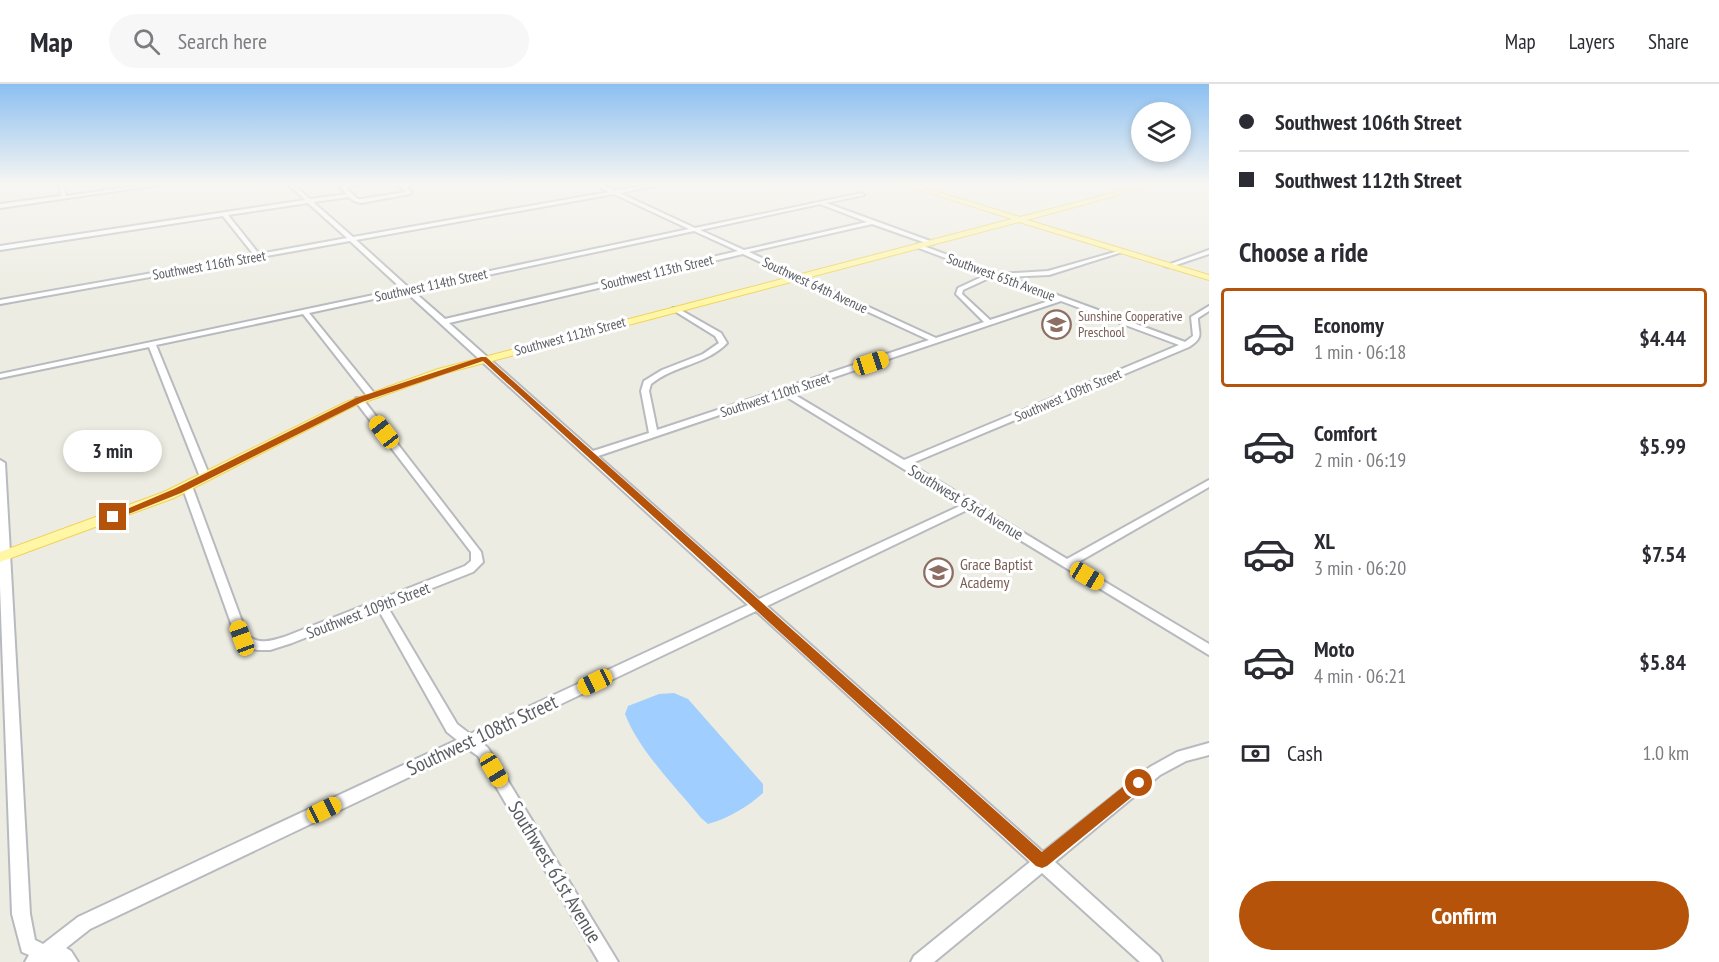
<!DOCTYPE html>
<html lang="en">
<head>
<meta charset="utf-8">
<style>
	:root { --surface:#fff; --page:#f7f7f7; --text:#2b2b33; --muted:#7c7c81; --line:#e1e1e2; --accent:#b45309 }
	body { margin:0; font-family:"PT Sans Narrow",sans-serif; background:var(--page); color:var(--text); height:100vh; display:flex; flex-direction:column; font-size:22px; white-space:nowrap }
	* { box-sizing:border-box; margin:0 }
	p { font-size:20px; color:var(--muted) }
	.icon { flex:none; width:33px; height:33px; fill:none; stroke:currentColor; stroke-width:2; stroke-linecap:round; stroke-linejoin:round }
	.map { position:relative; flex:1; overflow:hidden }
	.sheet { display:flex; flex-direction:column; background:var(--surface); width:510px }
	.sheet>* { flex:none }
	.guide { display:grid; align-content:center; height:132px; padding:0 30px; background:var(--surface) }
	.tools { position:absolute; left:1131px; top:18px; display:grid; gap:12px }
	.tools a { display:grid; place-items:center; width:60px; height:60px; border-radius:50%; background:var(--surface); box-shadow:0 3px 9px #0003; font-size:30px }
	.end { position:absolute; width:27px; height:27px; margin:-14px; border:8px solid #b45309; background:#fff; box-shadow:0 0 0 3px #fff }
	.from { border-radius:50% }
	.bubble { position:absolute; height:42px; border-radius:21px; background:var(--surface); box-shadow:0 3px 9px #0003; font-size:20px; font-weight:600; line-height:42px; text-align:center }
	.car { position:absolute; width:18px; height:36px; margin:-18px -9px; border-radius:8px; box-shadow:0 0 4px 2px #0007; background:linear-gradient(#f5c518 24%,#345 0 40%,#f5c518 0 76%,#345 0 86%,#f5c518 0) }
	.guide b { display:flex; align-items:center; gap:21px; height:57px; font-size:22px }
	.guide b+b { border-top:2px solid var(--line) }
	.guide i { width:15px; height:15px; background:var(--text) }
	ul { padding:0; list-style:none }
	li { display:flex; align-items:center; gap:18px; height:99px; margin:0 12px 9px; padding:0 18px; border:3px solid transparent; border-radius:6px }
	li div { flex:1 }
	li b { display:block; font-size:22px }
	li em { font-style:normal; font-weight:600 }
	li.on { border-color:var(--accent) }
	li>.icon { width:54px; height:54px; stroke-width:1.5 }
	h2 { padding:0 30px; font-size:27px; line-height:72px }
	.pay { display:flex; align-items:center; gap:15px; height:66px; padding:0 30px; font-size:22px }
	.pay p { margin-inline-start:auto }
	.action { display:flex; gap:12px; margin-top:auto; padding:12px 30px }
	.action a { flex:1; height:69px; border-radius:36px; background:var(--accent); color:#fff; font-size:24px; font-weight:600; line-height:69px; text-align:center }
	header { display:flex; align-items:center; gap:36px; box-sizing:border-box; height:84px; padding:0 30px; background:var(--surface); border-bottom:2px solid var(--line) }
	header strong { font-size:28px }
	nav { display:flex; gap:33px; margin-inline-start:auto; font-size:21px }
	.search { width:420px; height:54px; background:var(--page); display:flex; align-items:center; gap:15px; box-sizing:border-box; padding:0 21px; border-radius:33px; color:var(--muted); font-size:22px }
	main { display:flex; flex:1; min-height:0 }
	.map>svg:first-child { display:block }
	.water { fill:#a0cfff }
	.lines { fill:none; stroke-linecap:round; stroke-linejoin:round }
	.minor-casing { stroke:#b7babf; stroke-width:4 }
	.major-casing { stroke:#f1d157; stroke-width:2 }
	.minor { fill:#fff; fill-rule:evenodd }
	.major { fill:#fff7a5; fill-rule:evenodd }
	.route { fill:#b45309 }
	.labels { text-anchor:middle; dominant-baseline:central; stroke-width:6; stroke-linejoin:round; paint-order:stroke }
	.far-street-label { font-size:14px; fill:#5a5e63; stroke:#fff }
	.far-education-label { font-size:14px; fill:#785e54; stroke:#fff; text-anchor:start }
	.street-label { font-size:16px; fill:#5a5e63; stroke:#fff }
	.education-label { font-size:16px; fill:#785e54; stroke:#fff; text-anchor:start }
	.near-street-label { font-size:20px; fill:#5a5e63; stroke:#fff }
</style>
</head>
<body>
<header>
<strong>Map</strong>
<div class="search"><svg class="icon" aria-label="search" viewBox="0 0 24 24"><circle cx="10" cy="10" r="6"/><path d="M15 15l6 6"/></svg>Search here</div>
<nav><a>Map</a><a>Layers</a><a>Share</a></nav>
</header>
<main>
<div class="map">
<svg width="1209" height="878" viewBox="0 0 1209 878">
	<rect width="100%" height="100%" fill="#edece2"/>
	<path class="water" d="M674,609L688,615L763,700V709C749,722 727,735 708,740L701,734C676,703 639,667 625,630L628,622L659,610Z"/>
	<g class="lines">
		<defs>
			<g id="minor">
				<polygon points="59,99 63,99 66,112 157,99 171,99 0,124 0,120 61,112"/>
				<path d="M287,99H292L310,115L347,110L340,103L352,99H361L346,104L358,115H361L406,108L396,99H421L406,103L412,109L410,110L361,119L354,117L349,113L313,118L353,153L609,108L592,99H598L615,107L658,99H669L620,109L695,144L862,109L864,111L826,119L933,158V160H929L872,140L749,168L936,254L984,238L956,210L958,204L988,190L916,163L915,162L918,160L999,190L1048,187L1122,166V168L1049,191L1008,193L1185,258L1193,252L1191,233L1209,222V227L1198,234C1198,249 1205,253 1189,263L910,380L1067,475L1209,396V403L1075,480L1209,560V571L969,425L767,522L1043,768L1150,683L1177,668L1209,659V671L1186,677L1160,691L1055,778L1159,872L1162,878H1140L1042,789L934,878H911L914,872L1030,778L756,527L481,658L488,664L618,878H599L478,672L468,665L90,845L66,864L71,867L78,878H25L29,871L22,868L12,830L0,503V376L5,379L30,830L35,856L43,860L78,833L457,656L447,648L378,525L292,559L270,566H258L248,564L243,561L236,553L182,402L187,399L192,402L247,551C258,561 271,557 284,553L465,482L471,477V468L356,318V314H362L481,468L483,478L473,488L387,522L457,640L470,650L748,521L406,208L309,229L374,309L375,311L371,314L368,313L303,230L156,261L210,393L205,396L200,393L149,263L0,294V290L402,205L350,157L0,220V216L254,171L223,132L0,166V162L305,116ZM614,110L689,145L409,204L356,156ZM308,119L347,154L259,170L228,131ZM820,120L867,138L744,166L700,146ZM694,147L738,167L445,235L413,207ZM743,170L929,256L657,346L649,307L651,300C674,281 706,281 727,259L721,249L677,224H673V226L715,252L719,259L703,270L662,286L644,297L641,307L649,349L593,367L449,239ZM997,193L1055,215L990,236L962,210L963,206L989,194ZM1061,217L1179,261L904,376L790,308ZM782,310L962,421L759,515L598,372Z"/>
				<polygon points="1209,166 1209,170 1170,183 1165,182"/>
			</g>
			<polygon id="major" points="898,99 908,99 1020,133 1151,99 1162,99 1027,136 1209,191 1209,196 1019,138 446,289 354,322 174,414 0,478 0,468 164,408 346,318 438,285 1012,135"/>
		</defs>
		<use href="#minor" class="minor-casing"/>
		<use href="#major" class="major-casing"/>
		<use href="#minor" class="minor"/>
		<use href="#major" class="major"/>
	</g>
	<linearGradient id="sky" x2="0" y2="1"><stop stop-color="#8bbff1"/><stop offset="0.45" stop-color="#f7f6f2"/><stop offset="1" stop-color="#f7f6f2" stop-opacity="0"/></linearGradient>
	<rect width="1209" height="222" fill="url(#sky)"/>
	<polygon class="route" points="481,273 486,273 1042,768 1134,694 1144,694 1146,699 1144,703 1047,782 1042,784 1036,782 483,277 362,318 181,409 116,435 108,433 174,405 356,314"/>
	<defs>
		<symbol id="school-ring" viewBox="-11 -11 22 22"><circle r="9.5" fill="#fff" stroke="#8d6e63" stroke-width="1.5"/><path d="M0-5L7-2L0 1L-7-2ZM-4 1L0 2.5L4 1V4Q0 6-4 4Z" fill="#8d6e63"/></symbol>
	</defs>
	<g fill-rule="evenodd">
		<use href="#school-ring" x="1040" y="224" width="33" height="33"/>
		<use href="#school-ring" x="922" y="472" width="33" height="33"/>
	</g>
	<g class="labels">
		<g class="far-street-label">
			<text transform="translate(209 181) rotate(-10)">Southwest 116th Street</text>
			<text transform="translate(657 188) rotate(-13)">Southwest 113th Street</text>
			<text transform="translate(1001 193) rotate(20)">Southwest 65th Avenue</text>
			<text transform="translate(431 201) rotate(-12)">Southwest 114th Street</text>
			<text transform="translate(815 201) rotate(25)">Southwest 64th Avenue</text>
			<text transform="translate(570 252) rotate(-15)">Southwest 112th Street</text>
			<text transform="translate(775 311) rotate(-18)">Southwest 110th Street</text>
			<text transform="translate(1068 311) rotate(-23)">Southwest 109th Street</text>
		</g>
		<g class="far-education-label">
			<text x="1078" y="232">Sunshine Cooperative<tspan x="1078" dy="16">Preschool</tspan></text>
		</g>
		<g class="street-label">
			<text transform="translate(966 418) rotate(31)">Southwest 63rd Avenue</text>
			<text transform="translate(368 526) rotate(-21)">Southwest 109th Street</text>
		</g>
		<g class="education-label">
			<text x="960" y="480">Grace Baptist<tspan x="960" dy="18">Academy</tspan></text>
		</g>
		<g class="near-street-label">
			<text transform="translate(482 651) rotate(-25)">Southwest 108th Street</text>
			<text transform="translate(555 788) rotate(59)">Southwest 61st Avenue</text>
		</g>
	</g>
</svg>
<div class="tools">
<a><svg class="icon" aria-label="layers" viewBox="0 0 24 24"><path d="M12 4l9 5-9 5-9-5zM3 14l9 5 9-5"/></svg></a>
</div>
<i class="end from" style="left:1139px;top:699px"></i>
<i class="end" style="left:113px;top:433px"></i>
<div class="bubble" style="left:63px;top:346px;width:99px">3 min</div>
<i class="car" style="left:871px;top:279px;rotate:72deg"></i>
<i class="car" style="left:384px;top:348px;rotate:322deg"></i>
<i class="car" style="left:1087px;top:492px;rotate:121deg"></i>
<i class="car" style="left:242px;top:554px;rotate:340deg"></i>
<i class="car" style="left:595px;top:598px;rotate:245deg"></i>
<i class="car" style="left:494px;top:686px;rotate:149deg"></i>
<i class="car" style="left:324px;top:726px;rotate:64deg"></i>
</div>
<section class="sheet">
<div class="guide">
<b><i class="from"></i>Southwest 106th Street</b>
<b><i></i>Southwest 112th Street</b>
</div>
<h2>Choose a ride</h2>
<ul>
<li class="on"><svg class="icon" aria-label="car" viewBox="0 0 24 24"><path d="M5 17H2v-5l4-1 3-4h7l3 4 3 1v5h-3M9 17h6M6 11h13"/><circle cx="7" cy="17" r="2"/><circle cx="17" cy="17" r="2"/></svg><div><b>Economy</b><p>1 min · 06:18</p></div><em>$4.44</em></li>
<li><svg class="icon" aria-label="car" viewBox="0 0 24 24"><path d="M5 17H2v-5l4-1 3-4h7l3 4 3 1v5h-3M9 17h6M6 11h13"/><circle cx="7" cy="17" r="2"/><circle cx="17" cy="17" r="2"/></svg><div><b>Comfort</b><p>2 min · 06:19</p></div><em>$5.99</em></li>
<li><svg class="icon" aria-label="car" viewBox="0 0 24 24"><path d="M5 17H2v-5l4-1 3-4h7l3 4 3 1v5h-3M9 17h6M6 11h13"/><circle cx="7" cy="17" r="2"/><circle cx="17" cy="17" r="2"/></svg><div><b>XL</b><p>3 min · 06:20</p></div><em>$7.54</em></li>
<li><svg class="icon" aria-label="car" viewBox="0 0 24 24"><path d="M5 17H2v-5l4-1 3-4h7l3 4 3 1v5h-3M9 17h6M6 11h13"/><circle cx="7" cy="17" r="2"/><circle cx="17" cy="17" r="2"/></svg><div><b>Moto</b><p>4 min · 06:21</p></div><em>$5.84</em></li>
</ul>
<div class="pay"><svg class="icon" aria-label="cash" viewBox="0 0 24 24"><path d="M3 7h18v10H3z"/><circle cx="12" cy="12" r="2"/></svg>Cash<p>1.0 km</p></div>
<div class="action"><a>Confirm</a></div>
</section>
</main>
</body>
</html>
